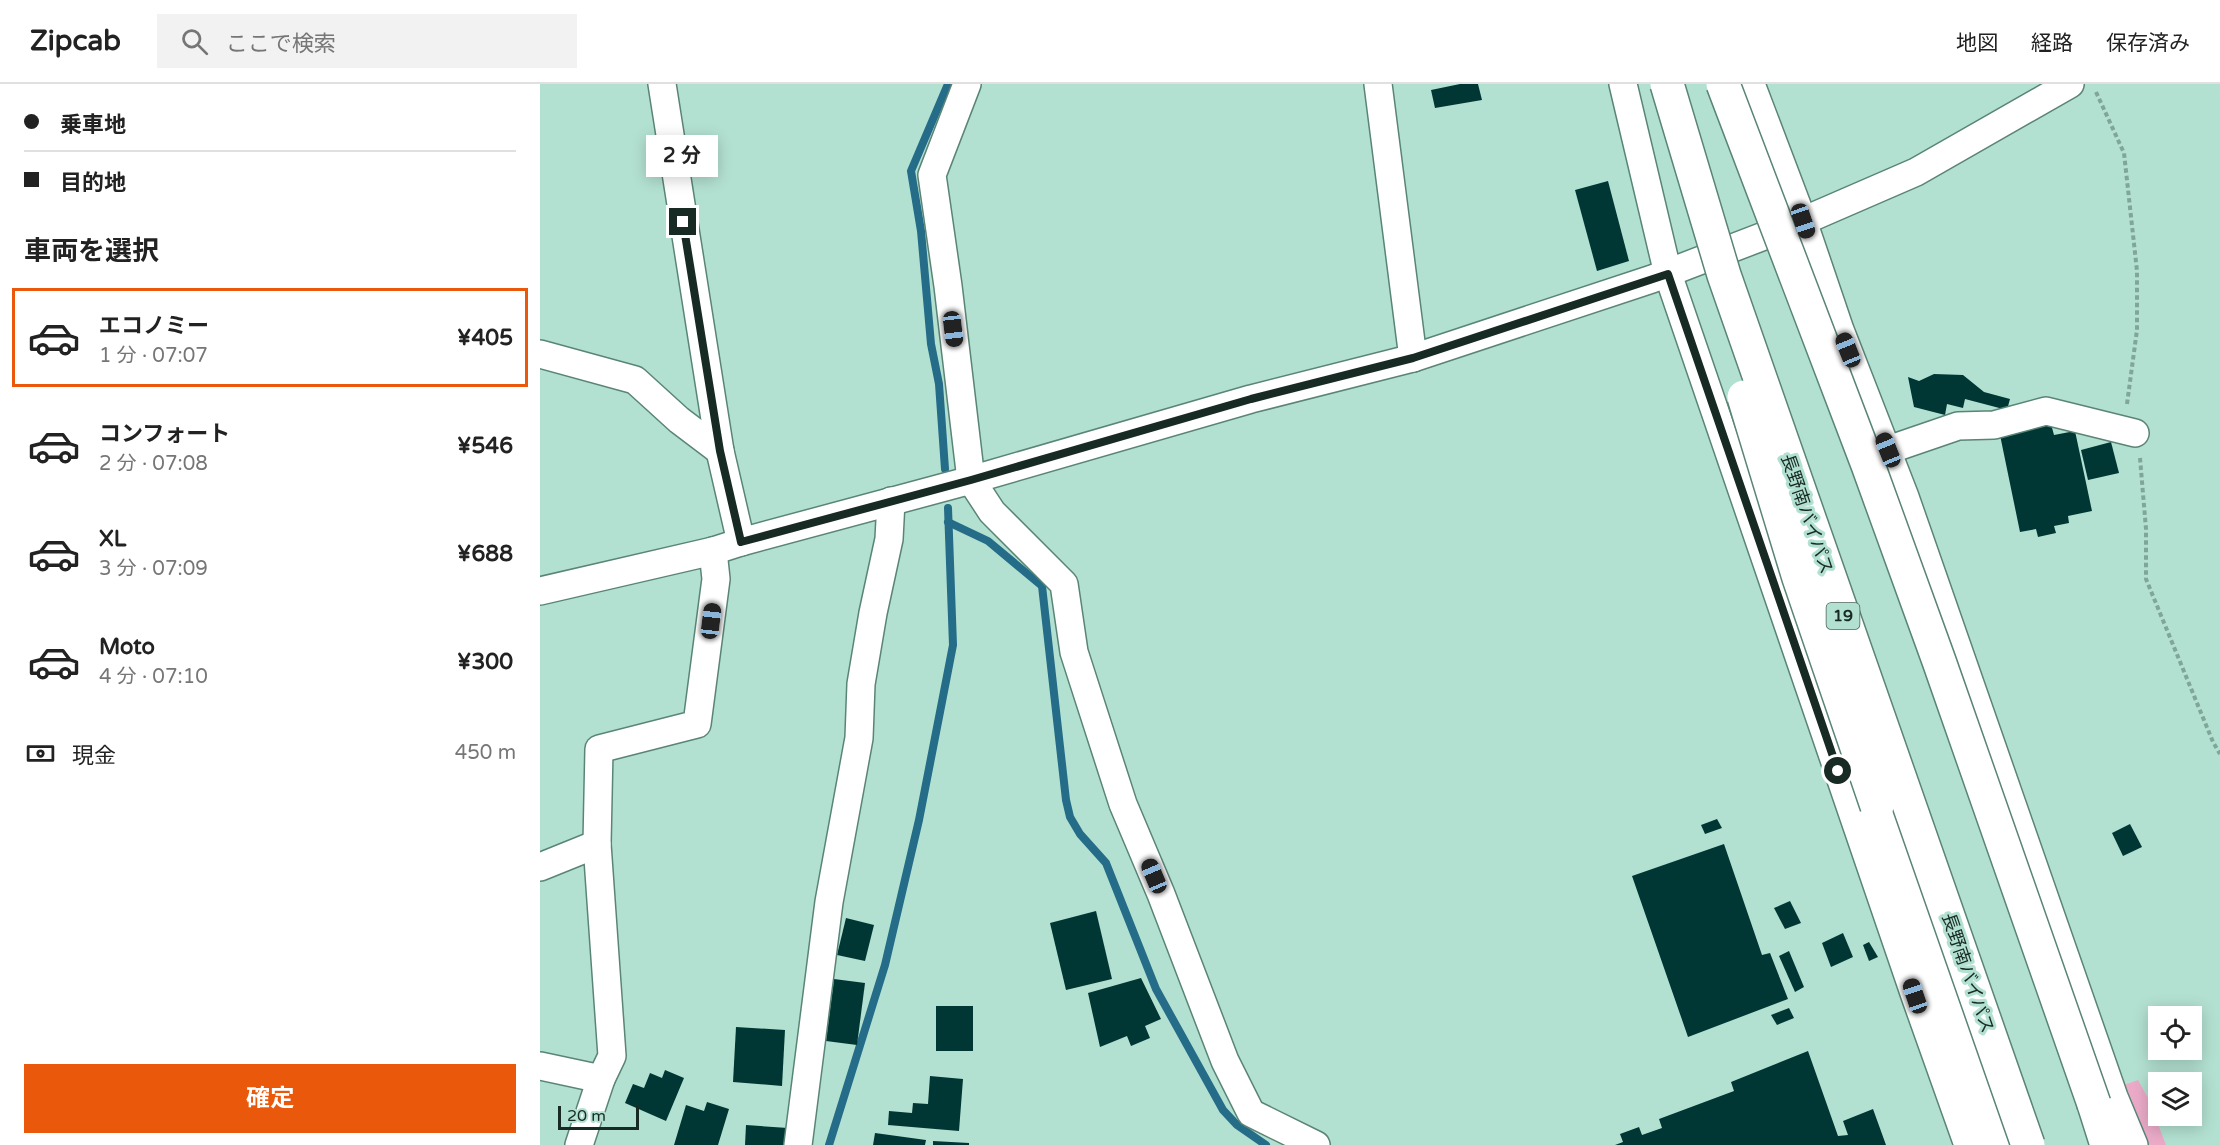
<!DOCTYPE html>
<html lang="ja">
<head>
<meta charset="utf-8">
<style>
	:root { --surface:#fff; --page:#f2f2f2; --text:#222; --muted:#767676; --line:#e0e0e0; --accent:#ea580c }
	body { margin:0; font-family:"Varela Round","Noto Sans JP",sans-serif; background:var(--page); color:var(--text); height:100vh; display:flex; flex-direction:column; font-size:22px; white-space:nowrap }
	* { box-sizing:border-box; margin:0 }
	p { font-size:20px; color:var(--muted) }
	.icon { flex:none; width:33px; height:33px; fill:none; stroke:currentColor; stroke-width:2; stroke-linecap:round; stroke-linejoin:round }
	.map { position:relative; flex:1; overflow:hidden }
	.drawer { display:flex; flex-direction:column; background:var(--surface); width:540px }
	.drawer>* { flex:none }
	.hud { display:grid; align-content:center; height:132px; padding:0 24px; background:var(--surface) }
	.controls { position:absolute; left:1608px; top:922px; display:grid; gap:12px }
	.controls a { display:grid; place-items:center; width:54px; height:54px; border-radius:0px; background:var(--surface); box-shadow:0 3px 15px #0003; font-size:30px }
	.scale { position:absolute; left:18px; bottom:15px; width:81px; box-sizing:border-box; padding-left:6px; border:3px solid #182a24; border-top:0; font-size:16px; line-height:21px; white-space:nowrap; color:#182a24; -webkit-text-stroke:4px #b3e1d1; paint-order:stroke }
	.end { position:absolute; width:27px; height:27px; margin:-14px; border:8px solid #182a24; background:#fff; box-shadow:0 0 0 3px #fff }
	.from { border-radius:50% }
	.bubble { position:absolute; height:42px; border-radius:0px; background:var(--surface); box-shadow:0 3px 15px #0003; font-size:20px; font-weight:700; line-height:42px; text-align:center }
	.car { position:absolute; width:18px; height:36px; margin:-18px -9px; border-radius:8px; box-shadow:0 0 4px 2px #0007; background:linear-gradient(#222 24%,#8ab4d8 0 40%,#222 0 76%,#8ab4d8 0 86%,#222 0) }
	.hud b { display:flex; align-items:center; gap:21px; height:57px; font-size:22px }
	.hud b+b { border-top:2px solid var(--line) }
	.hud i { width:15px; height:15px; background:var(--text) }
	ul { padding:0; list-style:none }
	li { display:flex; align-items:center; gap:18px; height:99px; margin:0 12px 9px; padding:0 12px; border:3px solid transparent; border-radius:0px }
	li div { flex:1 }
	li b { display:block; font-size:22px }
	li em { font-style:normal; font-weight:700 }
	li.selected { border-color:var(--accent) }
	li>.icon { width:54px; height:54px; stroke-width:1.5 }
	h2 { padding:0 24px; font-size:27px; line-height:72px }
	.pay { display:flex; align-items:center; gap:15px; height:66px; padding:0 24px; font-size:22px }
	.pay p { margin-inline-start:auto }
	.action { display:flex; gap:12px; margin-top:auto; padding:12px 24px }
	.action a { flex:1; height:69px; border-radius:0px; background:var(--accent); color:#fff; font-size:24px; font-weight:700; line-height:69px; text-align:center }
	header { display:flex; align-items:center; gap:36px; box-sizing:border-box; height:84px; padding:0 30px; background:var(--surface); border-bottom:2px solid var(--line) }
	header strong { font-size:28px }
	nav { display:flex; gap:33px; margin-inline-start:auto; font-size:21px }
	.search { width:420px; height:54px; background:var(--page); display:flex; align-items:center; gap:15px; box-sizing:border-box; padding:0 21px; border-radius:0px; color:var(--muted); font-size:22px }
	main { display:flex; flex:1; min-height:0 }
	.map>svg:first-child { display:block }
	.green { fill:#ebabc8 }
	.lines { fill:none; stroke-linecap:round; stroke-linejoin:round }
	.stream { stroke:#246c87; stroke-width:8 }
	.building { fill:#003634 }
	.minor-casing { stroke:#5a8576; stroke-width:30 }
	.highway-casing { stroke:#5a8576; stroke-width:36 }
	.path { stroke:#80a599; stroke-width:4; stroke-dasharray:4.5 3; stroke-linecap:butt }
	.minor { stroke:#fff; stroke-width:27 }
	.highway { stroke:#fff; stroke-width:33 }
	.highway-bridge-casing { stroke:#5a8576; stroke-width:36; stroke-linecap:butt }
	.highway-bridge { stroke:#fff; stroke-width:33 }
	.route { stroke:#182a24; stroke-width:8 }
	.labels { text-anchor:middle; dominant-baseline:central; stroke-width:6; stroke-linejoin:round; paint-order:stroke }
	.shield { fill:#b3e1d1; stroke:#466158; stroke-width:1.5 }
	.shield-label { font-size:16px; font-weight:bold; fill:#182a24 }
	.street-label { font-size:18px; fill:#182a24; stroke:#b3e1d1 }
</style>
</head>
<body>
<header>
<strong>Zipcab</strong>
<div class="search"><svg class="icon" aria-label="search" viewBox="0 0 24 24"><circle cx="10" cy="10" r="6"/><path d="M15 15l6 6"/></svg>ここで検索</div>
<nav><a>地図</a><a>経路</a><a>保存済み</a></nav>
</header>
<main>
<section class="drawer">
<div class="hud">
<b><i class="from"></i>乗車地</b>
<b><i></i>目的地</b>
</div>
<h2>車両を選択</h2>
<ul>
<li class="selected"><svg class="icon" aria-label="car" viewBox="0 0 24 24"><path d="M5 17H2v-5l4-1 3-4h7l3 4 3 1v5h-3M9 17h6M6 11h13"/><circle cx="7" cy="17" r="2"/><circle cx="17" cy="17" r="2"/></svg><div><b>エコノミー</b><p>1 分 · 07:07</p></div><em>¥405</em></li>
<li><svg class="icon" aria-label="car" viewBox="0 0 24 24"><path d="M5 17H2v-5l4-1 3-4h7l3 4 3 1v5h-3M9 17h6M6 11h13"/><circle cx="7" cy="17" r="2"/><circle cx="17" cy="17" r="2"/></svg><div><b>コンフォート</b><p>2 分 · 07:08</p></div><em>¥546</em></li>
<li><svg class="icon" aria-label="car" viewBox="0 0 24 24"><path d="M5 17H2v-5l4-1 3-4h7l3 4 3 1v5h-3M9 17h6M6 11h13"/><circle cx="7" cy="17" r="2"/><circle cx="17" cy="17" r="2"/></svg><div><b>XL</b><p>3 分 · 07:09</p></div><em>¥688</em></li>
<li><svg class="icon" aria-label="car" viewBox="0 0 24 24"><path d="M5 17H2v-5l4-1 3-4h7l3 4 3 1v5h-3M9 17h6M6 11h13"/><circle cx="7" cy="17" r="2"/><circle cx="17" cy="17" r="2"/></svg><div><b>Moto</b><p>4 分 · 07:10</p></div><em>¥300</em></li>
</ul>
<div class="pay"><svg class="icon" aria-label="cash" viewBox="0 0 24 24"><path d="M3 7h18v10H3z"/><circle cx="12" cy="12" r="2"/></svg>現金<p>450 m</p></div>
<div class="action"><a>確定</a></div>
</section>
<div class="map">
<svg width="1680" height="1061" viewBox="0 0 1680 1061">
	<rect width="100%" height="100%" fill="#b3e1d1"/>
	<polygon class="green" points="1598,996 1608,1014 1626,1061 1609,1061 1581,1002"/>
	<g class="lines">
		<g class="stream">
			<polyline points="405,385 399,300 391,260 381,147 371,87 408,0"/>
			<polyline points="408,438 448,457 502,502 526,716 530,733 540,750 566,779 616,905 683,1026 697,1041 726,1061"/>
			<polyline points="289,1061 345,881 379,736 407,592 413,561 408,424"/>
		</g>
	</g>
	<g class="building">
		<polygon points="920,0 938,0 942,16 895,24 891,6"/>
		<polygon points="1068,97 1089,177 1057,187 1035,106"/>
		<polygon points="1394,290 1423,291 1444,308 1470,315 1467,326 1425,315 1423,324 1407,320 1405,331 1374,323 1368,293 1379,297"/>
		<polygon points="1511,340 1514,351 1535,347 1552,427 1528,432 1529,439 1514,442 1516,449 1498,453 1496,445 1480,448 1460,351"/>
		<polygon points="1571,358 1579,389 1548,396 1541,366"/>
		<polygon points="1177,735 1182,744 1165,750 1161,741"/>
		<polygon points="1590,740 1602,763 1583,772 1572,749"/>
		<polygon points="1184,760 1222,871 1230,869 1248,915 1148,953 1092,792"/>
		<polygon points="1250,817 1261,839 1245,845 1234,824"/>
		<polygon points="556,827 572,895 526,906 510,839"/>
		<polygon points="306,834 334,841 325,877 297,871"/>
		<polygon points="1303,849 1313,873 1291,883 1282,859"/>
		<polygon points="1329,858 1338,873 1329,877 1323,861"/>
		<polygon points="1249,867 1264,903 1255,908 1239,872"/>
		<polygon points="601,894 621,935 605,942 610,954 591,962 587,952 560,963 548,909"/>
		<polygon points="294,895 325,899 317,961 286,957"/>
		<rect x="396" y="922" width="37" height="45"/>
		<polygon points="1249,924 1254,934 1237,941 1231,931"/>
		<polygon points="196,943 245,946 242,1002 193,998"/>
		<polygon points="1268,967 1298,1052 1308,1051 1303,1037 1333,1025 1346,1061 1075,1061 1083,1058 1080,1050 1099,1043 1102,1051 1122,1044 1119,1035 1194,1007 1191,998"/>
		<polygon points="125,986 144,994 126,1037 85,1019 93,1000 104,1004 110,989 122,994"/>
		<polygon points="390,992 423,995 419,1047 348,1041 349,1027 372,1029 373,1019 388,1020"/>
		<polygon points="167,1018 189,1025 178,1061 134,1061 146,1021 164,1027"/>
		<polygon points="206,1041 248,1044 247,1061 205,1061"/>
		<polygon points="335,1049 386,1056 385,1061 333,1061"/>
		<polygon points="393,1057 429,1059 429,1061 393,1061"/>
	</g>
	<g class="lines">
		<defs>
			<g id="minor">
				<polyline points="122,0 180,367 201,458"/>
				<polyline points="427,0 392,91 408,202 431,396 452,428 524,500 534,568 583,720 621,810 685,977 711,1029 776,1061"/>
				<polyline points="838,0 873,274"/>
				<polyline points="1083,0 1128,190 1375,912 1428,1061"/>
				<polyline points="1211,0 1263,137 1300,246 1365,413 1574,1013 1594,1061"/>
				<polyline points="0,270 95,296 139,336 180,367"/>
				<polyline points="1348,366 1418,342 1454,341 1506,327 1595,349"/>
				<polyline points="0,507 173,467 201,458 431,396 711,315 873,274 1112,195 1263,137 1376,88 1530,0"/>
				<polyline points="0,783 57,760"/>
				<polyline points="0,982 61,995"/>
				<polyline points="39,1061 61,995 72,972 57,760 59,665 157,640 176,495 173,467"/>
				<polyline points="258,1061 289,818 319,654 321,600 333,529 349,455 351,417"/>
			</g>
			<g id="highway">
				<polyline points="1337,722 1454,1061"/>
				<polyline points="1554,1020 1567,1061"/>
			</g>
		</defs>
		<use href="#minor" class="minor-casing"/>
		<use href="#highway" class="highway-casing"/>
		<g class="path">
			<polyline points="1556,8 1584,69 1597,187 1597,246 1587,320"/>
			<polyline points="1600,374 1606,445 1606,495 1673,658 1680,670"/>
		</g>
		<use href="#minor" class="minor"/>
		<use href="#highway" class="highway"/>
		<defs>
			<g id="highway-bridge">
				<polyline points="1127,0 1184,191 1488,1061"/>
				<polyline points="1183,0 1328,381 1399,577 1554,1020"/>
				<polyline points="1204,313 1259,494 1337,722"/>
			</g>
		</defs>
		<use href="#highway-bridge" class="highway-bridge-casing"/>
		<use href="#highway-bridge" class="highway-bridge"/>
	</g>
	<g class="lines">
		<polyline class="route" points="143,138 180,367 201,458 431,396 711,315 873,274 1128,190 1298,687"/>
	</g>
	<g class="labels">
		<rect class="shield" x="1286.5" y="519" width="33" height="26" rx="4.5"/>
		<g class="shield-label">
			<text x="1303" y="532">19</text>
		</g>
		<g class="street-label">
			<text transform="translate(1267 430) rotate(71)">長野南バイパス</text>
			<text transform="translate(1428 889) rotate(71)">長野南バイパス</text>
		</g>
	</g>
</svg>
<div class="controls">
<a><svg class="icon" aria-label="locate" viewBox="0 0 24 24"><circle cx="12" cy="12" r="6"/><path d="M12 2v4M12 18v4M2 12h4M18 12h4"/></svg></a>
<a><svg class="icon" aria-label="layers" viewBox="0 0 24 24"><path d="M12 4l9 5-9 5-9-5zM3 14l9 5 9-5"/></svg></a>
</div>
<div class="scale">20 m</div>
<i class="end from" style="left:1298px;top:687px"></i>
<i class="end" style="left:143px;top:138px"></i>
<div class="bubble" style="left:106px;top:51px;width:72px">2 分</div>
<i class="car" style="left:1263px;top:137px;rotate:161deg"></i>
<i class="car" style="left:413px;top:245px;rotate:173deg"></i>
<i class="car" style="left:1308px;top:266px;rotate:338deg"></i>
<i class="car" style="left:1348px;top:366px;rotate:338deg"></i>
<i class="car" style="left:171px;top:537px;rotate:7deg"></i>
<i class="car" style="left:614px;top:792px;rotate:337deg"></i>
<i class="car" style="left:1375px;top:912px;rotate:341deg"></i>
</div>
</main>
</body>
</html>
